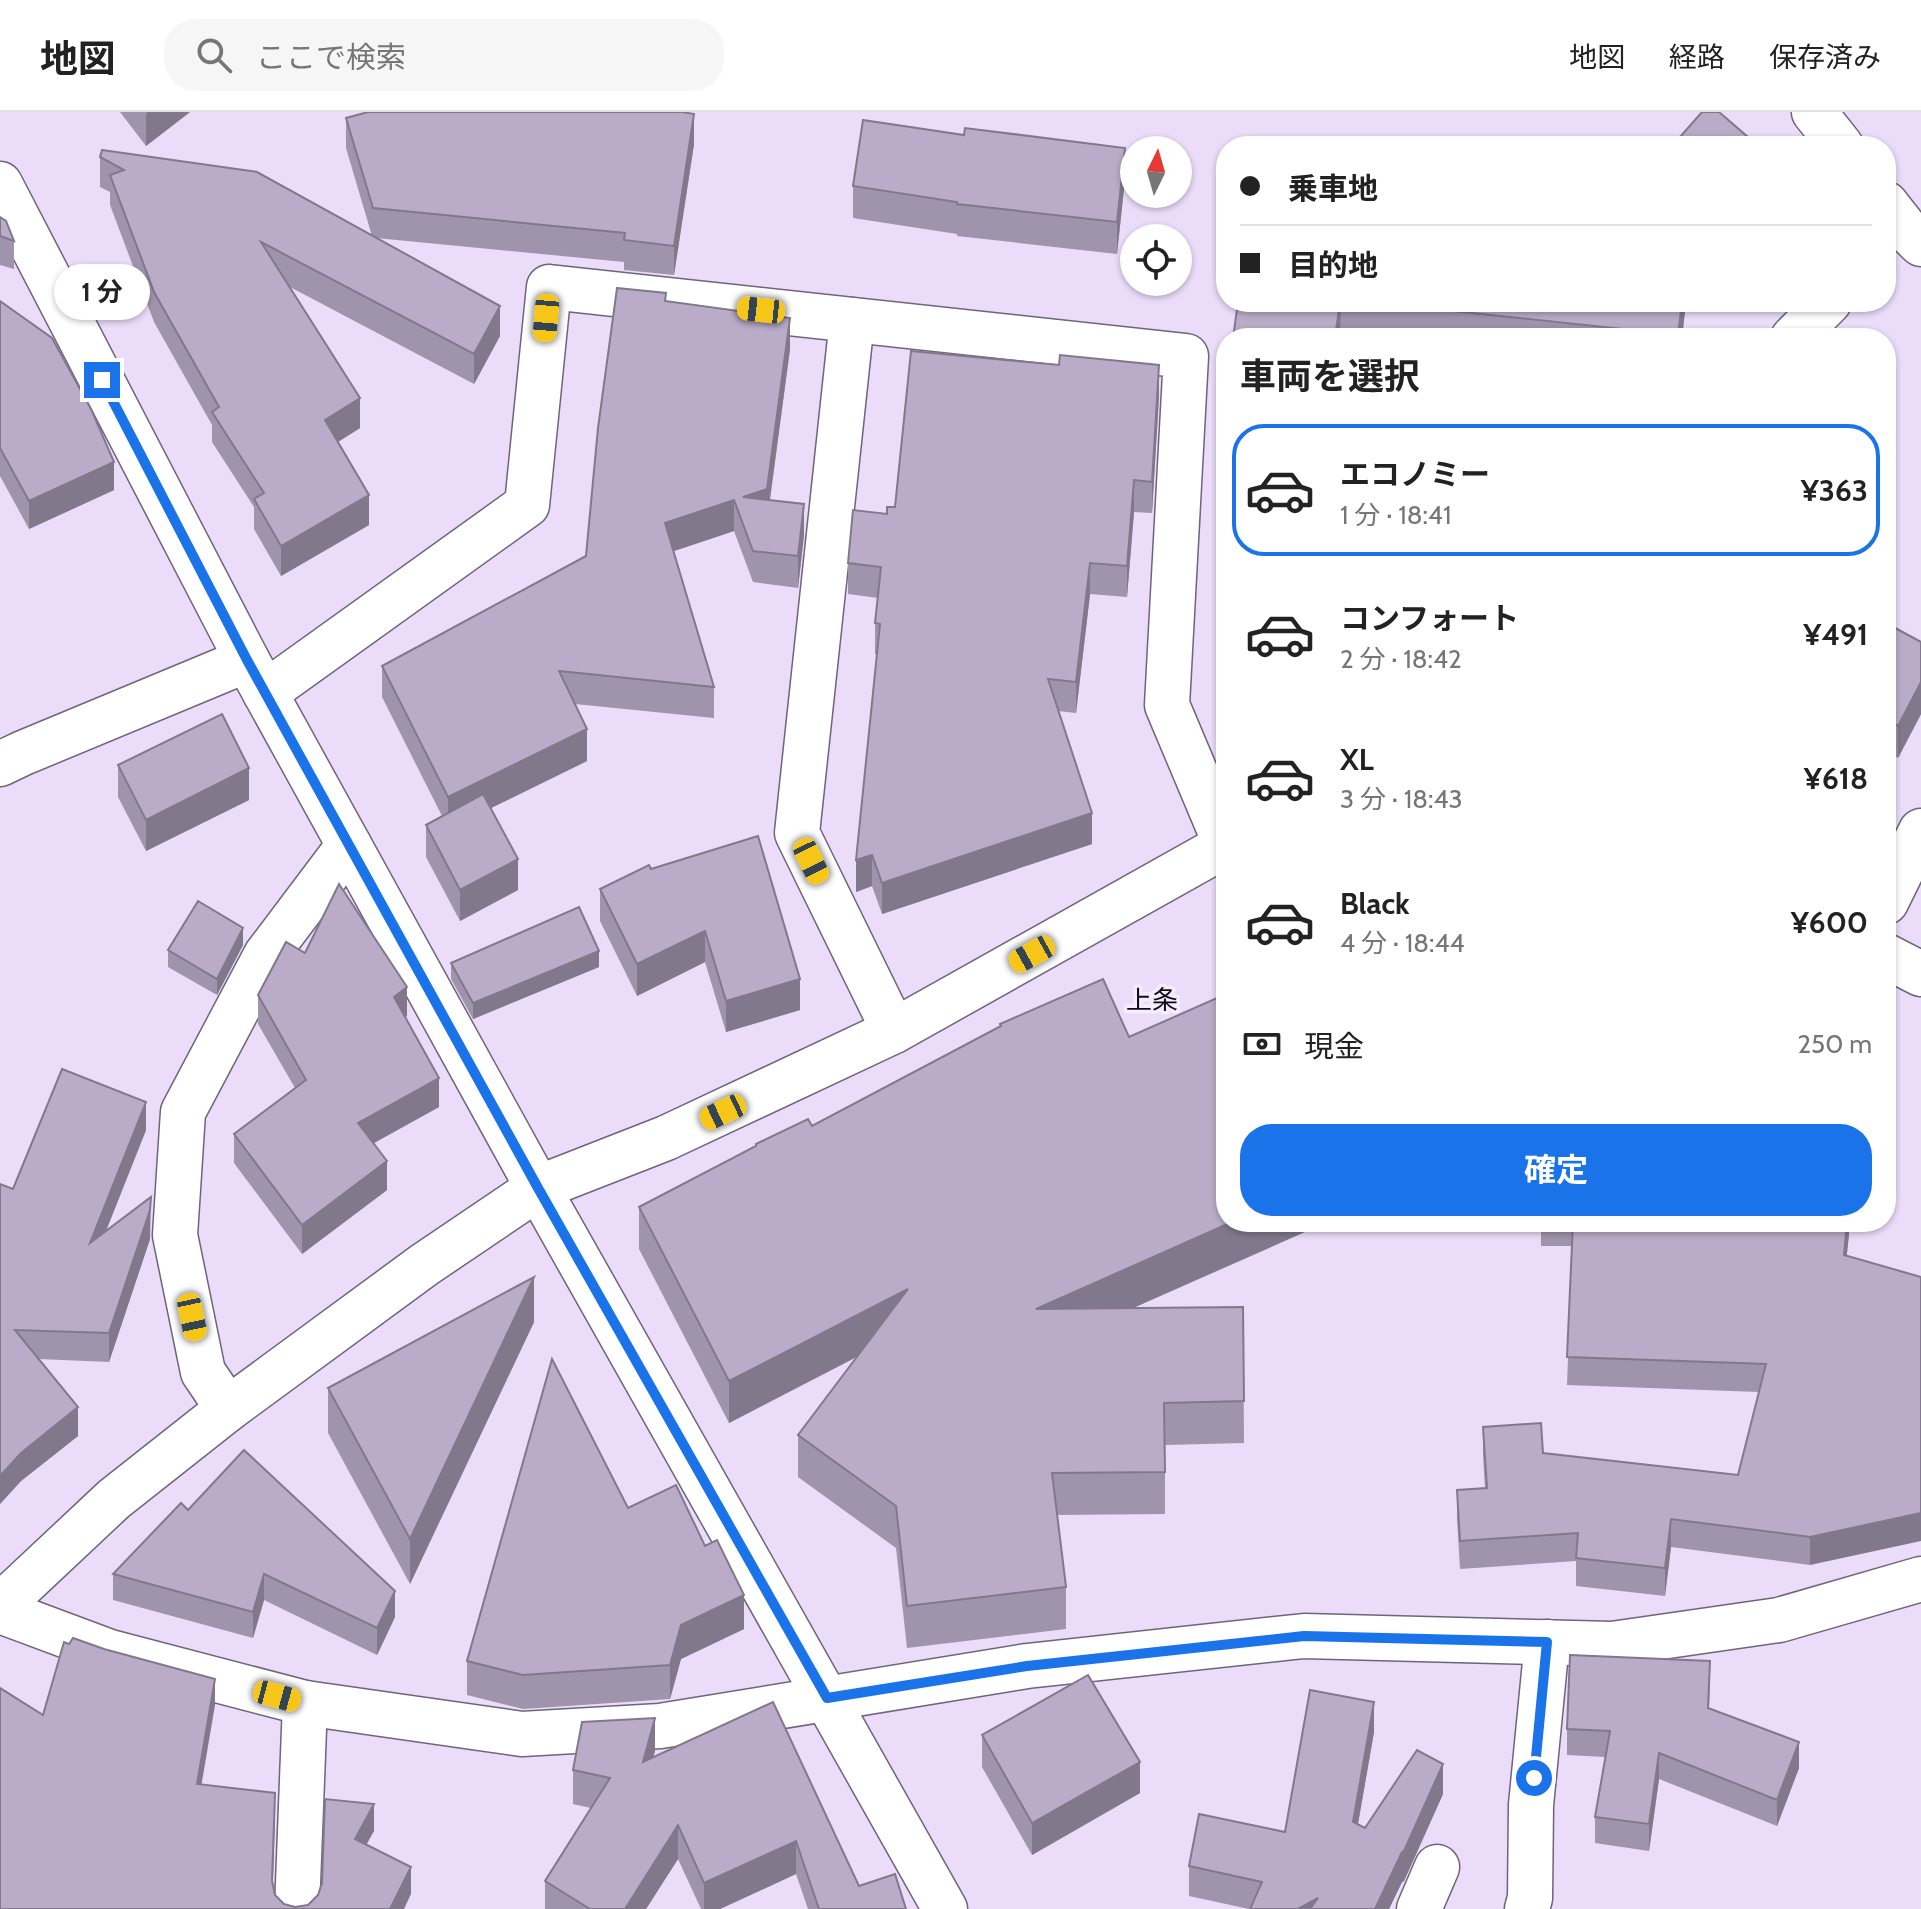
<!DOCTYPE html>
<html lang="ja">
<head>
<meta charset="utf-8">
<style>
	:root { --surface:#fff; --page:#f6f6f6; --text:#222; --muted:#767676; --line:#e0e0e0; --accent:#1a73e8 }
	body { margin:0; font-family:Cabin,"Noto Sans JP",sans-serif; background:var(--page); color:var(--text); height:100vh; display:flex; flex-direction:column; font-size:30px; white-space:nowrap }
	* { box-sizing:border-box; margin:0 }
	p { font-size:26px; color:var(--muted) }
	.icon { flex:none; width:44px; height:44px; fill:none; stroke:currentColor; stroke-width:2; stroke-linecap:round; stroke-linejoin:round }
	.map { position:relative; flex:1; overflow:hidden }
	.drawer { position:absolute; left:1216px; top:216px; width:680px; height:904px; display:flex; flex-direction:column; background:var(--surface); border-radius:32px; box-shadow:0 2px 6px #0004 }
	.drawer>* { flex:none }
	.banner { position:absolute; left:1216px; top:24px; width:680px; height:176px; border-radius:32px; box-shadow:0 2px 6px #0004; display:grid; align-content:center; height:176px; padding:0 24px; background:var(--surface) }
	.needle { width:52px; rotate:5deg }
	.controls { position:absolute; left:1120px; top:24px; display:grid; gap:16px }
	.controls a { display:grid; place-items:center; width:72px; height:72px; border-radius:50%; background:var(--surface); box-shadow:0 2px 6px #0004; font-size:40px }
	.end { position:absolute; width:36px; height:36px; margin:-18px; border:10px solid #1a73e8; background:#fff; box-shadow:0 0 0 4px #fff }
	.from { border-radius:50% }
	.bubble { position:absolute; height:56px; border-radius:28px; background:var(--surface); box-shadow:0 2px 6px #0004; font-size:26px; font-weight:700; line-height:56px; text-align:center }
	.car { position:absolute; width:24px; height:48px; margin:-24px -12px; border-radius:10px; box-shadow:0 0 6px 2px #0007; background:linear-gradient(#f5c518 24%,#345 0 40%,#f5c518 0 76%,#345 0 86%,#f5c518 0) }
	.banner b { display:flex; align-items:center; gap:28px; height:76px; font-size:30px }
	.banner b+b { border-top:2px solid var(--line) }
	.banner i { width:20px; height:20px; background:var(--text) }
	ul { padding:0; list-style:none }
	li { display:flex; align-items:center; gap:24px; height:132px; margin:0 16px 12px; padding:0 8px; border:4px solid transparent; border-radius:32px }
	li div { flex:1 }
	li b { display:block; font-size:30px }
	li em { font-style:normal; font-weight:700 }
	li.on { border-color:var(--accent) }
	li>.icon { width:72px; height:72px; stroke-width:1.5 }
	h2 { padding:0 24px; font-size:36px; line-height:96px }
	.pay { display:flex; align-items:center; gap:20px; height:88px; padding:0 24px; font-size:30px }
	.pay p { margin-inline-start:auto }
	.button { display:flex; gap:16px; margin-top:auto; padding:16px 24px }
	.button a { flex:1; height:92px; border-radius:32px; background:var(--accent); color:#fff; font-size:32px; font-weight:700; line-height:92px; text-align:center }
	header { display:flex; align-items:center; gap:48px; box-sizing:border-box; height:112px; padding:0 40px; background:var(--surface); border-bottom:2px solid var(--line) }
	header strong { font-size:38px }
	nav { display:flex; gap:44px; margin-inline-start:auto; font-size:28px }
	.search { width:560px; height:72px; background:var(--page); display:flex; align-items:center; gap:20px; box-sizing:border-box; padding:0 28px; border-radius:32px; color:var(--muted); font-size:30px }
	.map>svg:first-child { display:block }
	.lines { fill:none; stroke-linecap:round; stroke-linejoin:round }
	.minor-casing { stroke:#70637c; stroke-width:47 }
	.tertiary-casing { stroke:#70637c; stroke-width:47 }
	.minor { stroke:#fff; stroke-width:44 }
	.tertiary { stroke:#fff; stroke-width:44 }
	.wall { fill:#a094ac }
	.shaded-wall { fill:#82788c }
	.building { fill:#baacc8; stroke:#82788c; stroke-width:2 }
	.route { stroke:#1a73e8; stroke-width:10 }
	.labels { text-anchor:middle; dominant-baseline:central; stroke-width:7; stroke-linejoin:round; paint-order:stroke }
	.neighbourhood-label { font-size:26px; fill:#0f0a13; stroke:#f5ecfe }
</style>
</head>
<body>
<header>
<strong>地図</strong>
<div class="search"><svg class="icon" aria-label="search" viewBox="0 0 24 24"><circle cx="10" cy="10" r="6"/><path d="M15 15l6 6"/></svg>ここで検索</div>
<nav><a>地図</a><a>経路</a><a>保存済み</a></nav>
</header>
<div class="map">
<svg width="1921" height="1797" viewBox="0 0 1921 1797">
	<rect width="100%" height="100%" fill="#ebdcf9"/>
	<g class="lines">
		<defs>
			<g id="minor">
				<polyline points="852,208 797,721 894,919"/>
				<polyline points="265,581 527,393 549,175 1186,244 1167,593 1226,733"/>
				<polyline points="0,652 23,641 247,548"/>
				<polyline points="1886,790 1921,719"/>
				<polyline points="1886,844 1921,862"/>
				<polyline points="228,1297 203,1260 175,1123 183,1000 266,843 349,733"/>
				<polyline points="0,1499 110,1540 305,1591 522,1622 660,1614 1027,1554 1304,1524 1612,1532 1779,1508 1921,1467"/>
				<polyline points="297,1797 305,1591"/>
				<polyline points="1419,1797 1437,1755"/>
				<polyline points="1527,1797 1530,1786 1531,1693 1547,1530"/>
			</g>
			<g id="tertiary">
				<polyline points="1814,0 1841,34"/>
				<polyline points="0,72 247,548 538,1076 945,1797"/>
				<polyline points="1886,92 1904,115 1921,132"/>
				<polyline points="1793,226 1829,190"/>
				<polyline points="0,1494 114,1387 228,1297 424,1153 538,1076 666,1026 894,919 1226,733"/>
			</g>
		</defs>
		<use href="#minor" class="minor-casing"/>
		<use href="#tertiary" class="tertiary-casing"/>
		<use href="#minor" class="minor"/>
		<use href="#tertiary" class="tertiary"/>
	</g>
	<g class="wall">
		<polygon points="120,0 190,0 146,34"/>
		<polygon points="346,6 694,32 674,163 624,158 624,150 376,126 500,224 474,272 290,175 360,316 338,330 369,413 281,464 254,417 254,395 212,330 212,313 154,210 110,93 110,80 100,75 100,45 372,124 346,36"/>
		<polygon points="1125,67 1117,142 957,124 957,122 853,106 853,74"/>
		<polygon points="0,105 14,129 14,157 0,153"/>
		<polygon points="0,189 114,378 29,417 0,364"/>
		<polygon points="666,189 790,237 770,388 804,423 798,476 753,470 734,419 674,439 714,575 714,606 575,592 587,649 491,696 518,778 460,809 426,745 426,713 442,704 382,585 382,554 586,444"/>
		<polygon points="1238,190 1686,190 1682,226 1348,226 1341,225"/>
		<polygon points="1159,284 1152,401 1134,400 1127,485 1090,482 1076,601 1058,599 1092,732 882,802 872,774 856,780 877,543 875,542 875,511 878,486 848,482 848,451 887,402 895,395"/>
		<polygon points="1886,511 1921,530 1921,602 1898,646 1886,639"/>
		<polygon points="118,653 249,688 146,739 118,685"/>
		<polygon points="651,757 800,898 726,920 705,850 637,884 600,809 600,777"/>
		<polygon points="243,833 217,883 168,855 168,838"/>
		<polygon points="305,841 407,904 405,905 439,995 373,1031 387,1078 302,1142 234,1051 234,1022 295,976 258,912 258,883"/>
		<polygon points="451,851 599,855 473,907 451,867"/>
		<polygon points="1000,912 1129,925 1226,1110 1328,1110 1133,1196 1243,1195 1244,1331 1165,1333 1165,1402 1057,1403 1066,1475 1066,1517 907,1536 896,1436 798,1365 798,1323 857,1245 729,1311 639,1137 639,1095 756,1035 756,1032 812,1014 1000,915"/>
		<polygon points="146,1018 106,1119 150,1127 109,1250 39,1247 78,1324 21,1369 0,1392 13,1077"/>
		<polygon points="1541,1110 1849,1110 1849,1122 1810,1453 1671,1435 1665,1484 1576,1474 1576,1449 1460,1457 1457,1406 1457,1378 1485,1377 1483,1343 1483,1315 1543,1341 1738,1363 1759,1280 1567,1273 1572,1134 1541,1134"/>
		<polygon points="534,1210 410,1472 328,1321 328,1276"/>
		<polygon points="628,1396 744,1517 681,1547 670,1587 523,1597 467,1583 467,1549"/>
		<polygon points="188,1398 395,1505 377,1543 264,1488 253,1526 113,1488 113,1462"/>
		<polygon points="1710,1575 1709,1597 1799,1656 1777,1714 1659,1667 1649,1739 1595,1731 1595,1705 1605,1645 1567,1643 1567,1617"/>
		<polygon points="773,1590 859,1774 906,1797 808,1797 796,1762 720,1797 701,1797 678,1747 646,1797 545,1797 545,1769 591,1696 573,1692 573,1658 655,1639 653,1645"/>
		<polygon points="1374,1620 1358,1712 1365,1716 1443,1682 1404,1769 1402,1770 1389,1797 1249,1797 1189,1784 1189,1754 1285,1720"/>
		<polygon points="982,1623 1140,1681 1032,1743 982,1655"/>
	</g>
	<g class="shaded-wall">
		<polygon points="148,0 190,0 146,34 146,2"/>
		<polygon points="694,2 694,32 674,163 674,134"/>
		<polygon points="1125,36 1125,67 1117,142 1117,110"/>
		<polygon points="1341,190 1340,226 1335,226"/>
		<polygon points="1682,190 1686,190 1682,226 1678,226"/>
		<polygon points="500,194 500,224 474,272 474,242"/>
		<polygon points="790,206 790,237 767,408 743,416 743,385"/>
		<polygon points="1159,253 1159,284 1152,401 1152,370"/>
		<polygon points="360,286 360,316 325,338 325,308"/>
		<polygon points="114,350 114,378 29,417 29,389"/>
		<polygon points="1134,368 1134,400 1127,485 1127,454"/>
		<polygon points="369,383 369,413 281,464 281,434"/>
		<polygon points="734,388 734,419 665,442 665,411"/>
		<polygon points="804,392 804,423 798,476 798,444"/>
		<polygon points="1090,451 1090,482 1076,601 1076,570"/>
		<polygon points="1921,570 1921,602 1898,646 1898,614"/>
		<polygon points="587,617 587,649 448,717 448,685"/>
		<polygon points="249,656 249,688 146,739 146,708"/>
		<polygon points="1092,701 1092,732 882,802 882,771"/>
		<polygon points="872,743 872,774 856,780 856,748"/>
		<polygon points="518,747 518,778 460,809 460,778"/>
		<polygon points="243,816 243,833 217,883 217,867"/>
		<polygon points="705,819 705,850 637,884 637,852"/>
		<polygon points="599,839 599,855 473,907 473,891"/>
		<polygon points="800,867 800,898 726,920 726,889"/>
		<polygon points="407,875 407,904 394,914 394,885"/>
		<polygon points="439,966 439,995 358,1040 358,1011"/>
		<polygon points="146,990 146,1018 90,1159 90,1131"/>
		<polygon points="387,1049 387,1078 302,1142 302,1113"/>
		<polygon points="151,1085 150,1127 109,1250 109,1221"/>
		<polygon points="1232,1110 1327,1110 1036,1239 1036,1197"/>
		<polygon points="1847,1110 1849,1110 1849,1122 1844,1171 1844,1143"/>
		<polygon points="534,1165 534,1210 410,1472 410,1427"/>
		<polygon points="908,1177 908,1218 729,1311 729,1269"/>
		<polygon points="78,1295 78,1324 21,1369 0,1392 0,1364 21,1341"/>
		<polygon points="1921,1401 1921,1429 1810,1453 1810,1425"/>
		<polygon points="1671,1407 1671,1435 1665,1484 1665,1456"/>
		<polygon points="264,1462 264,1488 253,1526 253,1500"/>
		<polygon points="395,1479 395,1505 377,1543 377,1516"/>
		<polygon points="744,1483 744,1517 681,1547 670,1587 670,1553 681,1513"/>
		<polygon points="215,1567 215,1593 197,1699 197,1672"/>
		<polygon points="1374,1590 1374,1620 1353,1740 1353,1710"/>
		<polygon points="655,1606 655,1639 643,1684 643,1650"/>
		<polygon points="1799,1630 1799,1656 1777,1714 1777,1688"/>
		<polygon points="1659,1641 1659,1667 1649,1739 1649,1712"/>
		<polygon points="1140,1650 1140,1681 1032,1743 1032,1711"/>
		<polygon points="1443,1652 1443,1682 1404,1769 1402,1770 1389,1797 1375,1797"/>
		<polygon points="275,1681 275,1708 272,1796 272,1769"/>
		<polygon points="374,1692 374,1719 355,1753 355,1727"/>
		<polygon points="678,1713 678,1747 646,1797 625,1797"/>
		<polygon points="796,1729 796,1762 720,1797 704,1797 704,1771"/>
		<polygon points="411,1755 411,1782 404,1797 390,1797"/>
		<polygon points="1318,1786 1318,1797 1298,1797"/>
	</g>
	<g class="building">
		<polygon points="368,0 682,0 694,2 674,134 624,128 625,121 373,96 346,6"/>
		<polygon points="1702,0 1719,0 1756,32 1753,34 1672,34"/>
		<polygon points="863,8 964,23 965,16 1125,36 1117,110 957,92 957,90 853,74"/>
		<polygon points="102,38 257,60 500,194 474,242 261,130 360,286 325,308 369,383 281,434 254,387 264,381 212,300 219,295 154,180 110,63 124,58 100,45"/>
		<polygon points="0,105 6,109 14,129 0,124"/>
		<polygon points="617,176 666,181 665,189 790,206 767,377 743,385 804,392 798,444 753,439 734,388 665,411 714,575 559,559 587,617 448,685 382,554 586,444 598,316"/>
		<polygon points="0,189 52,226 91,297 114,350 29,389 0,336"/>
		<polygon points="1238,190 1340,190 1335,226 1233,226"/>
		<polygon points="1368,190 1682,190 1678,223"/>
		<polygon points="911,239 1059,253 1060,243 1159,253 1152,370 1134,368 1127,454 1090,451 1076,570 1048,567 1092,701 882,771 872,743 856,748 880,512 875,511 881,455 848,451 853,398 887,402 887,395 895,395"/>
		<polygon points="1886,511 1921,530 1921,570 1898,614 1886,608"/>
		<polygon points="222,602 249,656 146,708 118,653"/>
		<polygon points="483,682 518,747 460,778 426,713"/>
		<polygon points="758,724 800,867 726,889 705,819 637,852 600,777 649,753 651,757"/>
		<polygon points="339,772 407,875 394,885 439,966 358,1011 387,1049 302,1113 234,1022 306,968 258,883 286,830 305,841"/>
		<polygon points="198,789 243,816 217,867 168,838"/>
		<polygon points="579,795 599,839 473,891 451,851"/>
		<polygon points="1103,867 1129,925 1226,882 1226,1110 1232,1110 1036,1197 1243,1195 1244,1289 1164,1291 1165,1360 1052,1361 1066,1475 907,1494 896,1394 798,1323 908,1177 729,1269 639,1095 756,1034 756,1032 808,1007 812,1014 1001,914 1000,912"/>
		<polygon points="62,957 146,990 90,1131 151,1085 150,1098 109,1221 15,1218 78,1295 21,1341 0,1364 0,1072 13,1077"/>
		<polygon points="1573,1110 1847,1110 1844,1143 1921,1165 1921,1401 1810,1425 1671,1407 1665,1456 1576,1446 1578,1421 1460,1429 1457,1378 1487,1376 1483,1315 1541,1311 1543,1341 1738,1363 1766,1252 1567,1245"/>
		<polygon points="534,1165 410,1427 328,1276"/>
		<polygon points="552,1247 628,1396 676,1373 705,1434 717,1428 744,1483 681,1513 670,1553 523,1563 467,1549"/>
		<polygon points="244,1338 395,1479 377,1516 264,1462 253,1500 113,1462 181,1391 188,1398"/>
		<polygon points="73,1526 104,1537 215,1567 197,1672 275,1681 272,1769 275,1783 284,1792 295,1795 308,1793 318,1783 322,1771 325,1687 374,1692 355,1727 411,1755 390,1797 0,1797 0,1576 43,1603 64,1530 69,1532"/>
		<polygon points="1570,1543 1710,1549 1708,1596 1799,1630 1777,1688 1659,1641 1649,1712 1595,1705 1610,1619 1567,1617"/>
		<polygon points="1088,1563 1140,1650 1032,1711 982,1623"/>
		<polygon points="1310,1578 1374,1590 1353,1710 1365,1716 1417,1638 1443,1652 1404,1739 1402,1740 1375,1797 1310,1797 1318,1786 1298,1797 1250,1797 1262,1770 1189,1754 1199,1702 1285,1720"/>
		<polygon points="773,1590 859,1774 895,1762 906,1797 819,1797 796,1729 704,1771 678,1713 625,1797 590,1797 545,1769 610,1666 573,1658 582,1610 655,1606 643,1650"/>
	</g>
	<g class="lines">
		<polyline class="route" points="102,268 247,548 538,1076 827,1586 1027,1554 1304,1524 1547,1530 1534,1666"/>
	</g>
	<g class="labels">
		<g class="neighbourhood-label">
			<text x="1152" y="888">上条</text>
		</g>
	</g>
</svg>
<div class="controls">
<a><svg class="needle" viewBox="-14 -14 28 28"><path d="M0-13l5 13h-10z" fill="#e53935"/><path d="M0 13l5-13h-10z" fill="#767676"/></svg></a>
<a><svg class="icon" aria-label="locate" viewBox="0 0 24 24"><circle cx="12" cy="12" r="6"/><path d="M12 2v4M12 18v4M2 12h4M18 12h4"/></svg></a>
</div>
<i class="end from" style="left:1534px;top:1666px"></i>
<i class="end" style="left:102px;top:268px"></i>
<div class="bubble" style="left:54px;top:152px;width:96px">1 分</div>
<i class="car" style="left:761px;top:198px;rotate:276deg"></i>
<i class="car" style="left:546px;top:206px;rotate:185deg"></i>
<i class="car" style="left:811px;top:749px;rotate:154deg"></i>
<i class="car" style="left:1032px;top:842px;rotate:241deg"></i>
<i class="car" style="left:723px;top:1000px;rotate:245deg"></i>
<i class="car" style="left:192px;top:1205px;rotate:168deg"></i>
<i class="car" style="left:277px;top:1584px;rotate:105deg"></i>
<div class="banner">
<b><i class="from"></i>乗車地</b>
<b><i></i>目的地</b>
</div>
<section class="drawer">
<h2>車両を選択</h2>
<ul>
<li class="on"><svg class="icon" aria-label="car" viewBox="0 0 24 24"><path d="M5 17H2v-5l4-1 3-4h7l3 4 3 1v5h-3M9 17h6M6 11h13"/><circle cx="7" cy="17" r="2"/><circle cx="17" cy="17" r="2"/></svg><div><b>エコノミー</b><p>1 分 · 18:41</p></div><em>¥363</em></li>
<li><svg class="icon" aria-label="car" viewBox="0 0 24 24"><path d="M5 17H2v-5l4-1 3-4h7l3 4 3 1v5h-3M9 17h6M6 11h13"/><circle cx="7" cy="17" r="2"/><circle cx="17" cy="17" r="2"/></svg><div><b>コンフォート</b><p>2 分 · 18:42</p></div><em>¥491</em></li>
<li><svg class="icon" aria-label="car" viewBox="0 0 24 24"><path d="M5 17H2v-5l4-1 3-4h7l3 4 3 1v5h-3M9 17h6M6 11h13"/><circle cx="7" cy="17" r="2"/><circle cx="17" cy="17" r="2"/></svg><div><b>XL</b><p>3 分 · 18:43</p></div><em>¥618</em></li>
<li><svg class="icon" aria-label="car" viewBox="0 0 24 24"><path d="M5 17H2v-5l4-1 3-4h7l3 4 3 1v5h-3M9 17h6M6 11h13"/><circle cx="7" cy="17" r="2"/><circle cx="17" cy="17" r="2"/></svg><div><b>Black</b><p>4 分 · 18:44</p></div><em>¥600</em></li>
</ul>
<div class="pay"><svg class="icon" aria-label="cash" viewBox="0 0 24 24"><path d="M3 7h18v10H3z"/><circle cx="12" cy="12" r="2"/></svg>現金<p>250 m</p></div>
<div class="button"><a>確定</a></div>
</section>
</div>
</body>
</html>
